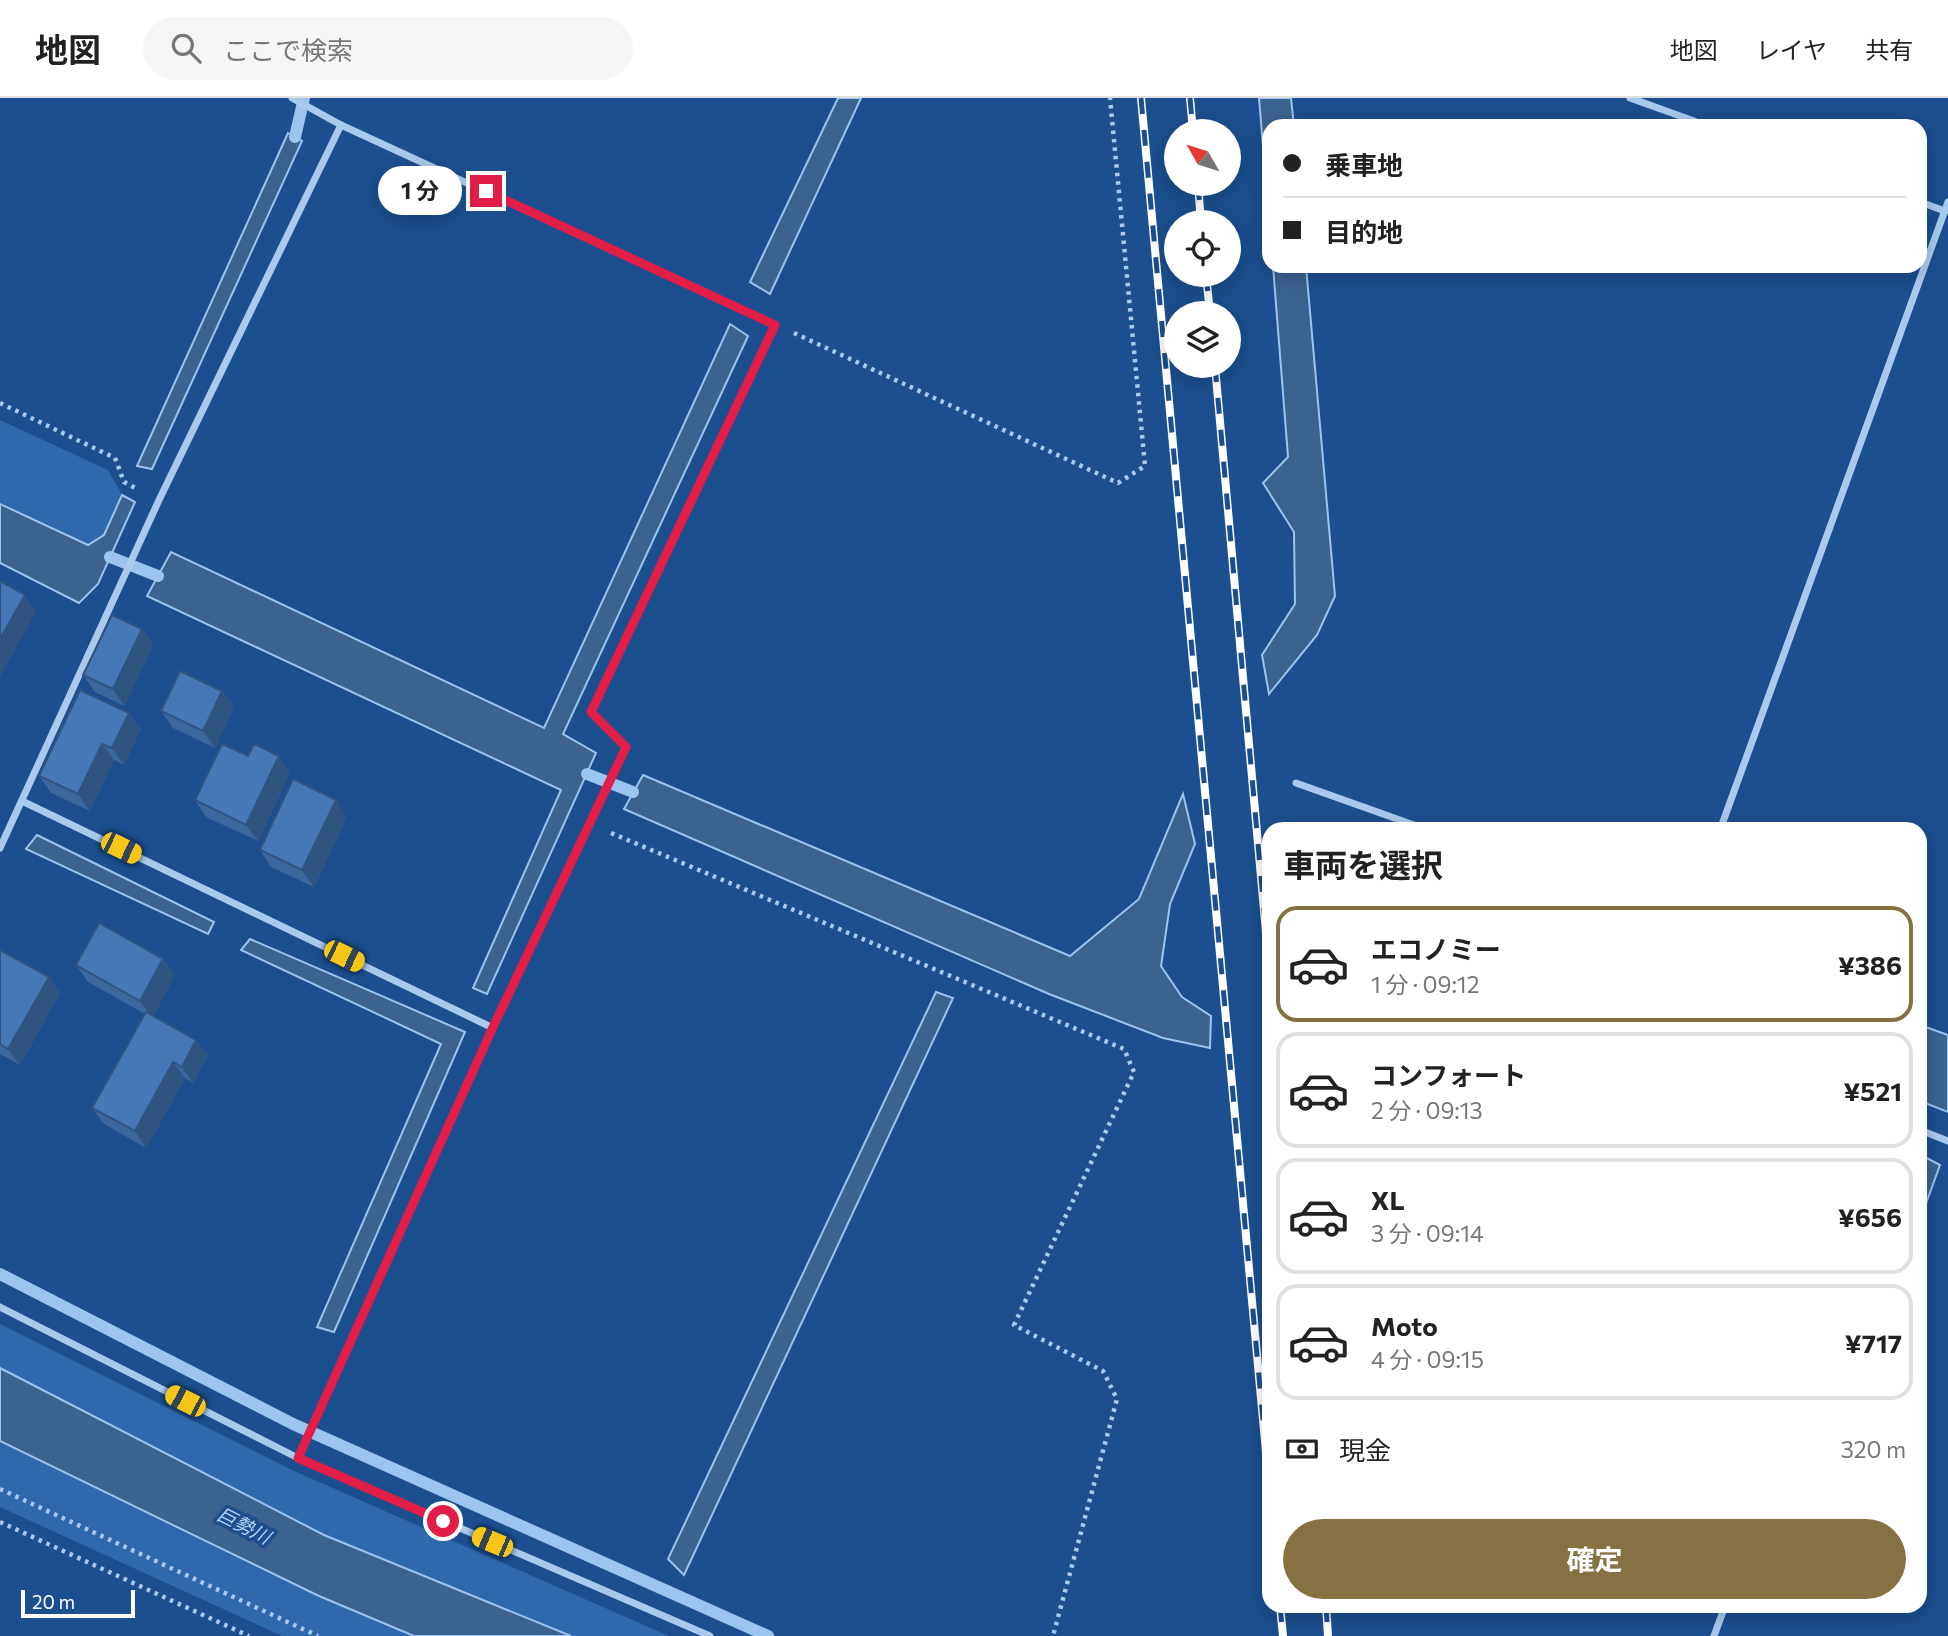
<!DOCTYPE html>
<html lang="ja">
<head>
<meta charset="utf-8">
<style>
	:root { --surface:#fff; --page:#f6f6f6; --text:#222; --muted:#767676; --line:#e0e0e0; --accent:#857141 }
	body { margin:0; font-family:Commissioner,"Noto Sans JP",sans-serif; background:var(--page); color:var(--text); height:100vh; display:flex; flex-direction:column; font-size:26px; white-space:nowrap }
	* { box-sizing:border-box; margin:0 }
	p { font-size:23px; color:var(--muted) }
	.icon { flex:none; width:38px; height:38px; fill:none; stroke:currentColor; stroke-width:2; stroke-linecap:round; stroke-linejoin:round }
	.map { position:relative; flex:1; overflow:hidden }
	.drawer { position:absolute; left:1262px; top:724px; width:665px; height:791px; display:flex; flex-direction:column; background:var(--surface); border-radius:21px; box-shadow:0 4px 18px #0003 }
	.drawer>* { flex:none }
	.guide { position:absolute; left:1262px; top:21px; width:665px; height:154px; border-radius:21px; box-shadow:0 4px 18px #0003; display:grid; align-content:center; height:154px; padding:0 21px; background:var(--surface) }
	.needle { width:46px; rotate:309deg }
	.controls { position:absolute; left:1164px; top:21px; display:grid; gap:14px }
	.controls a { display:grid; place-items:center; width:77px; height:77px; border-radius:50%; background:var(--surface); box-shadow:0 4px 18px #0003; font-size:35px }
	.scale { position:absolute; left:21px; bottom:18px; width:114px; box-sizing:border-box; padding-left:7px; border:4px solid #fff; border-top:0; font-size:19px; line-height:24px; white-space:nowrap; color:#fff; -webkit-text-stroke:5px #1b4f8f; paint-order:stroke }
	.end { position:absolute; width:32px; height:32px; margin:-16px; border:9px solid #e11d48; background:#fff; box-shadow:0 0 0 4px #fff }
	.from { border-radius:50% }
	.bubble { position:absolute; height:49px; border-radius:24px; background:var(--surface); box-shadow:0 4px 18px #0003; font-size:23px; font-weight:700; line-height:49px; text-align:center }
	.car { position:absolute; width:21px; height:42px; margin:-21px -10px; border-radius:9px; box-shadow:0 0 5px 2px #0007; background:linear-gradient(#f5c518 24%,#345 0 40%,#f5c518 0 76%,#345 0 86%,#f5c518 0) }
	.guide b { display:flex; align-items:center; gap:24px; height:66px; font-size:26px }
	.guide b+b { border-top:2px solid var(--line) }
	.guide i { width:18px; height:18px; background:var(--text) }
	ul { padding:0; list-style:none }
	li { display:flex; align-items:center; gap:21px; height:116px; margin:0 14px 10px; padding:0 7px; border:4px solid var(--line); border-radius:21px }
	li div { flex:1 }
	li b { display:block; font-size:26px }
	li em { font-style:normal; font-weight:700 }
	li.active { border-color:var(--accent) }
	li>.icon { width:63px; height:63px; stroke-width:1.5 }
	h2 { padding:0 21px; font-size:32px; line-height:84px }
	.pay { display:flex; align-items:center; gap:18px; height:77px; padding:0 21px; font-size:26px }
	.pay p { margin-inline-start:auto }
	.action { display:flex; gap:14px; margin-top:auto; padding:14px 21px }
	.action a { flex:1; height:80px; border-radius:42px; background:var(--accent); color:#fff; font-size:28px; font-weight:700; line-height:80px; text-align:center }
	header { display:flex; align-items:center; gap:42px; box-sizing:border-box; height:98px; padding:0 35px; background:var(--surface); border-bottom:2px solid var(--line) }
	header strong { font-size:33px }
	nav { display:flex; gap:38px; margin-inline-start:auto; font-size:24px }
	.search { width:490px; height:63px; background:var(--page); display:flex; align-items:center; gap:18px; box-sizing:border-box; padding:0 24px; border-radius:38px; color:var(--muted); font-size:26px }
	.map>svg:first-child { display:block }
	.green { fill:#2e69ad }
	.water { fill:#3c6290; stroke:#9cc4f0; stroke-width:2 }
	.lines { fill:none; stroke-linecap:round; stroke-linejoin:round }
	.stream { stroke:#9cc4f0; stroke-width:12 }
	.path { stroke:#a9c9ee; stroke-width:4.5; stroke-dasharray:3.5 5; stroke-linecap:butt }
	.street { stroke:#a9c9ee; stroke-width:7 }
	.rail-casing { stroke:#fff; stroke-width:8 }
	.rail { stroke:#1b4f8f; stroke-width:5; stroke-dasharray:16; stroke-linecap:butt }
	.wall { fill:#3a679d }
	.shaded-wall { fill:#305480 }
	.building { fill:#4478b7; stroke:#305480; stroke-width:2 }
	.route { stroke:#e11d48; stroke-width:9 }
	.labels { text-anchor:middle; dominant-baseline:central; stroke-width:7; stroke-linejoin:round; paint-order:stroke }
	.water-label { font-size:19px; font-style:italic; fill:#b5d3f5; stroke:#1b4f8f }
</style>
</head>
<body>
<header>
<strong>地図</strong>
<div class="search"><svg class="icon" aria-label="search" viewBox="0 0 24 24"><circle cx="10" cy="10" r="6"/><path d="M15 15l6 6"/></svg>ここで検索</div>
<nav><a>地図</a><a>レイヤ</a><a>共有</a></nav>
</header>
<div class="map">
<svg width="1948" height="1538" viewBox="0 0 1948 1538">
	<rect width="100%" height="100%" fill="#1b4f8f"/>
	<g class="green">
		<polygon points="0,322 108,372 122,397 104,437 88,447 0,406"/>
		<polygon points="0,1226 294,1373 669,1538 571,1538 324,1437 0,1270"/>
		<polygon points="0,1343 319,1498 414,1538 282,1538 0,1409"/>
	</g>
	<g class="water">
		<polygon points="838,0 861,0 770,196 750,184"/>
		<polygon points="1259,0 1291,0 1294,28 1269,28 1269,120"/>
		<polygon points="288,35 302,43 152,371 137,368"/>
		<polygon points="1273,168 1306,168 1335,498 1317,537 1269,596 1262,557 1295,506 1294,434 1263,385 1288,359"/>
		<polygon points="730,226 748,238 563,636 596,655 487,896 473,890 561,692 147,498 171,454 544,630"/>
		<polygon points="122,397 135,404 98,486 79,505 0,465 0,406 88,447 104,437"/>
		<polygon points="643,677 1070,858 1139,801 1183,696 1195,746 1170,806 1161,868 1182,899 1211,918 1210,950 1163,940 1049,896 624,711"/>
		<polygon points="37,737 214,824 208,836 26,751"/>
		<polygon points="250,841 465,934 334,1234 317,1229 441,946 241,852"/>
		<polygon points="936,894 953,900 684,1477 668,1461"/>
		<polygon points="1920,927 1948,937 1948,1014 1920,1003"/>
		<polygon points="1921,1057 1940,1067 1920,1122 1920,1060"/>
		<polygon points="0,1270 324,1437 571,1538 414,1538 319,1498 0,1343"/>
	</g>
	<g class="lines">
		<g class="stream">
			<polyline points="295,39 304,0"/>
			<polyline points="110,459 158,478"/>
			<polyline points="587,676 633,694"/>
			<polyline points="0,1176 293,1326 768,1538"/>
		</g>
		<g class="path">
			<polyline points="794,235 1118,385 1145,368 1110,0"/>
			<polyline points="0,305 115,360 124,384 139,392"/>
			<polyline points="611,735 1124,951 1134,974 1014,1227 1103,1273 1117,1301 1053,1538"/>
			<polyline points="0,1391 318,1538"/>
			<polyline points="0,1424 249,1538"/>
		</g>
		<g class="street">
			<polyline points="1630,0 1708,28"/>
			<polyline points="341,27 775,227 591,614 626,649 493,930"/>
			<polyline points="1920,104 1945,113"/>
			<polyline points="1296,685 1428,732"/>
			<polyline points="22,703 493,930 298,1360"/>
			<polyline points="1720,732 1948,104"/>
			<polyline points="0,750 159,402 341,27 292,0"/>
			<polyline points="1920,1032 1948,1043"/>
			<polyline points="0,1209 298,1360 710,1538"/>
			<polyline points="1714,1538 1725,1508"/>
		</g>
		<defs>
			<g id="rail">
				<polyline points="1141,0 1269,1387"/>
				<polyline points="1190,0 1193,33"/>
				<polyline points="1198,86 1201,124"/>
				<polyline points="1206,177 1210,215"/>
				<polyline points="1215,268 1269,868"/>
				<polyline points="1280,1508 1283,1538"/>
				<polyline points="1326,1508 1328,1538"/>
			</g>
		</defs>
		<use href="#rail" class="rail-casing"/>
		<use href="#rail" class="rail"/>
	</g>
	<g class="wall">
		<polygon points="142,531 153,547 124,608 95,594 83,577"/>
		<polygon points="222,593 234,609 215,650 173,630 161,613"/>
		<polygon points="129,615 141,631 124,667 114,662 90,713 51,695 39,678"/>
		<polygon points="248,658 290,675 258,743 206,719 195,702"/>
		<polygon points="347,719 314,789 271,769 260,752"/>
		<polygon points="0,852 60,895 20,967 0,956"/>
		<polygon points="163,861 175,877 153,918 196,942 208,958 193,985 185,980 146,1050 104,1026 92,1010 145,916 88,884 76,867"/>
	</g>
	<g class="shaded-wall">
		<polygon points="25,497 36,514 0,579 0,541"/>
		<polygon points="142,531 153,547 124,608 113,591"/>
		<polygon points="222,593 234,609 215,650 203,633"/>
		<polygon points="129,615 141,631 124,667 112,650"/>
		<polygon points="102,646 114,662 90,713 78,696"/>
		<polygon points="279,658 290,675 258,743 246,727"/>
		<polygon points="336,702 347,719 314,789 302,772"/>
		<polygon points="163,861 175,877 152,920 140,903"/>
		<polygon points="49,879 60,895 20,967 8,951"/>
		<polygon points="196,942 208,958 193,985 182,969"/>
		<polygon points="173,964 185,980 146,1050 135,1033"/>
	</g>
	<g class="building">
		<polygon points="0,483 25,497 0,541"/>
		<polygon points="112,517 142,531 113,591 83,577"/>
		<polygon points="180,573 222,593 203,633 161,613"/>
		<polygon points="80,592 129,615 112,650 102,646 78,696 39,678"/>
		<polygon points="222,646 248,658 254,646 279,658 246,727 195,702"/>
		<polygon points="293,681 336,702 302,772 260,752"/>
		<polygon points="99,825 163,861 140,903 76,867"/>
		<polygon points="0,852 49,879 8,951 0,946"/>
		<polygon points="146,914 196,942 182,969 173,964 135,1033 92,1010"/>
	</g>
	<g class="lines">
		<polyline class="route" points="443,1423 298,1360 493,929 626,649 591,614 775,227 486,93"/>
	</g>
	<g class="labels">
		<g class="water-label">
			<text transform="translate(244 1427) rotate(27)">巨勢川</text>
		</g>
	</g>
</svg>
<div class="controls">
<a><svg class="needle" viewBox="-14 -14 28 28"><path d="M0-13l5 13h-10z" fill="#e53935"/><path d="M0 13l5-13h-10z" fill="#767676"/></svg></a>
<a><svg class="icon" aria-label="locate" viewBox="0 0 24 24"><circle cx="12" cy="12" r="6"/><path d="M12 2v4M12 18v4M2 12h4M18 12h4"/></svg></a>
<a><svg class="icon" aria-label="layers" viewBox="0 0 24 24"><path d="M12 4l9 5-9 5-9-5zM3 14l9 5 9-5"/></svg></a>
</div>
<div class="scale">20 m</div>
<i class="end from" style="left:443px;top:1423px"></i>
<i class="end" style="left:486px;top:93px"></i>
<div class="bubble" style="left:378px;top:68px;width:84px">1 分</div>
<i class="car" style="left:121px;top:750px;rotate:116deg"></i>
<i class="car" style="left:344px;top:858px;rotate:116deg"></i>
<i class="car" style="left:185px;top:1303px;rotate:297deg"></i>
<i class="car" style="left:492px;top:1444px;rotate:293deg"></i>
<div class="guide">
<b><i class="from"></i>乗車地</b>
<b><i></i>目的地</b>
</div>
<section class="drawer">
<h2>車両を選択</h2>
<ul>
<li class="active"><svg class="icon" aria-label="car" viewBox="0 0 24 24"><path d="M5 17H2v-5l4-1 3-4h7l3 4 3 1v5h-3M9 17h6M6 11h13"/><circle cx="7" cy="17" r="2"/><circle cx="17" cy="17" r="2"/></svg><div><b>エコノミー</b><p>1 分 · 09:12</p></div><em>¥386</em></li>
<li><svg class="icon" aria-label="car" viewBox="0 0 24 24"><path d="M5 17H2v-5l4-1 3-4h7l3 4 3 1v5h-3M9 17h6M6 11h13"/><circle cx="7" cy="17" r="2"/><circle cx="17" cy="17" r="2"/></svg><div><b>コンフォート</b><p>2 分 · 09:13</p></div><em>¥521</em></li>
<li><svg class="icon" aria-label="car" viewBox="0 0 24 24"><path d="M5 17H2v-5l4-1 3-4h7l3 4 3 1v5h-3M9 17h6M6 11h13"/><circle cx="7" cy="17" r="2"/><circle cx="17" cy="17" r="2"/></svg><div><b>XL</b><p>3 分 · 09:14</p></div><em>¥656</em></li>
<li><svg class="icon" aria-label="car" viewBox="0 0 24 24"><path d="M5 17H2v-5l4-1 3-4h7l3 4 3 1v5h-3M9 17h6M6 11h13"/><circle cx="7" cy="17" r="2"/><circle cx="17" cy="17" r="2"/></svg><div><b>Moto</b><p>4 分 · 09:15</p></div><em>¥717</em></li>
</ul>
<div class="pay"><svg class="icon" aria-label="cash" viewBox="0 0 24 24"><path d="M3 7h18v10H3z"/><circle cx="12" cy="12" r="2"/></svg>現金<p>320 m</p></div>
<div class="action"><a>確定</a></div>
</section>
</div>
</body>
</html>
